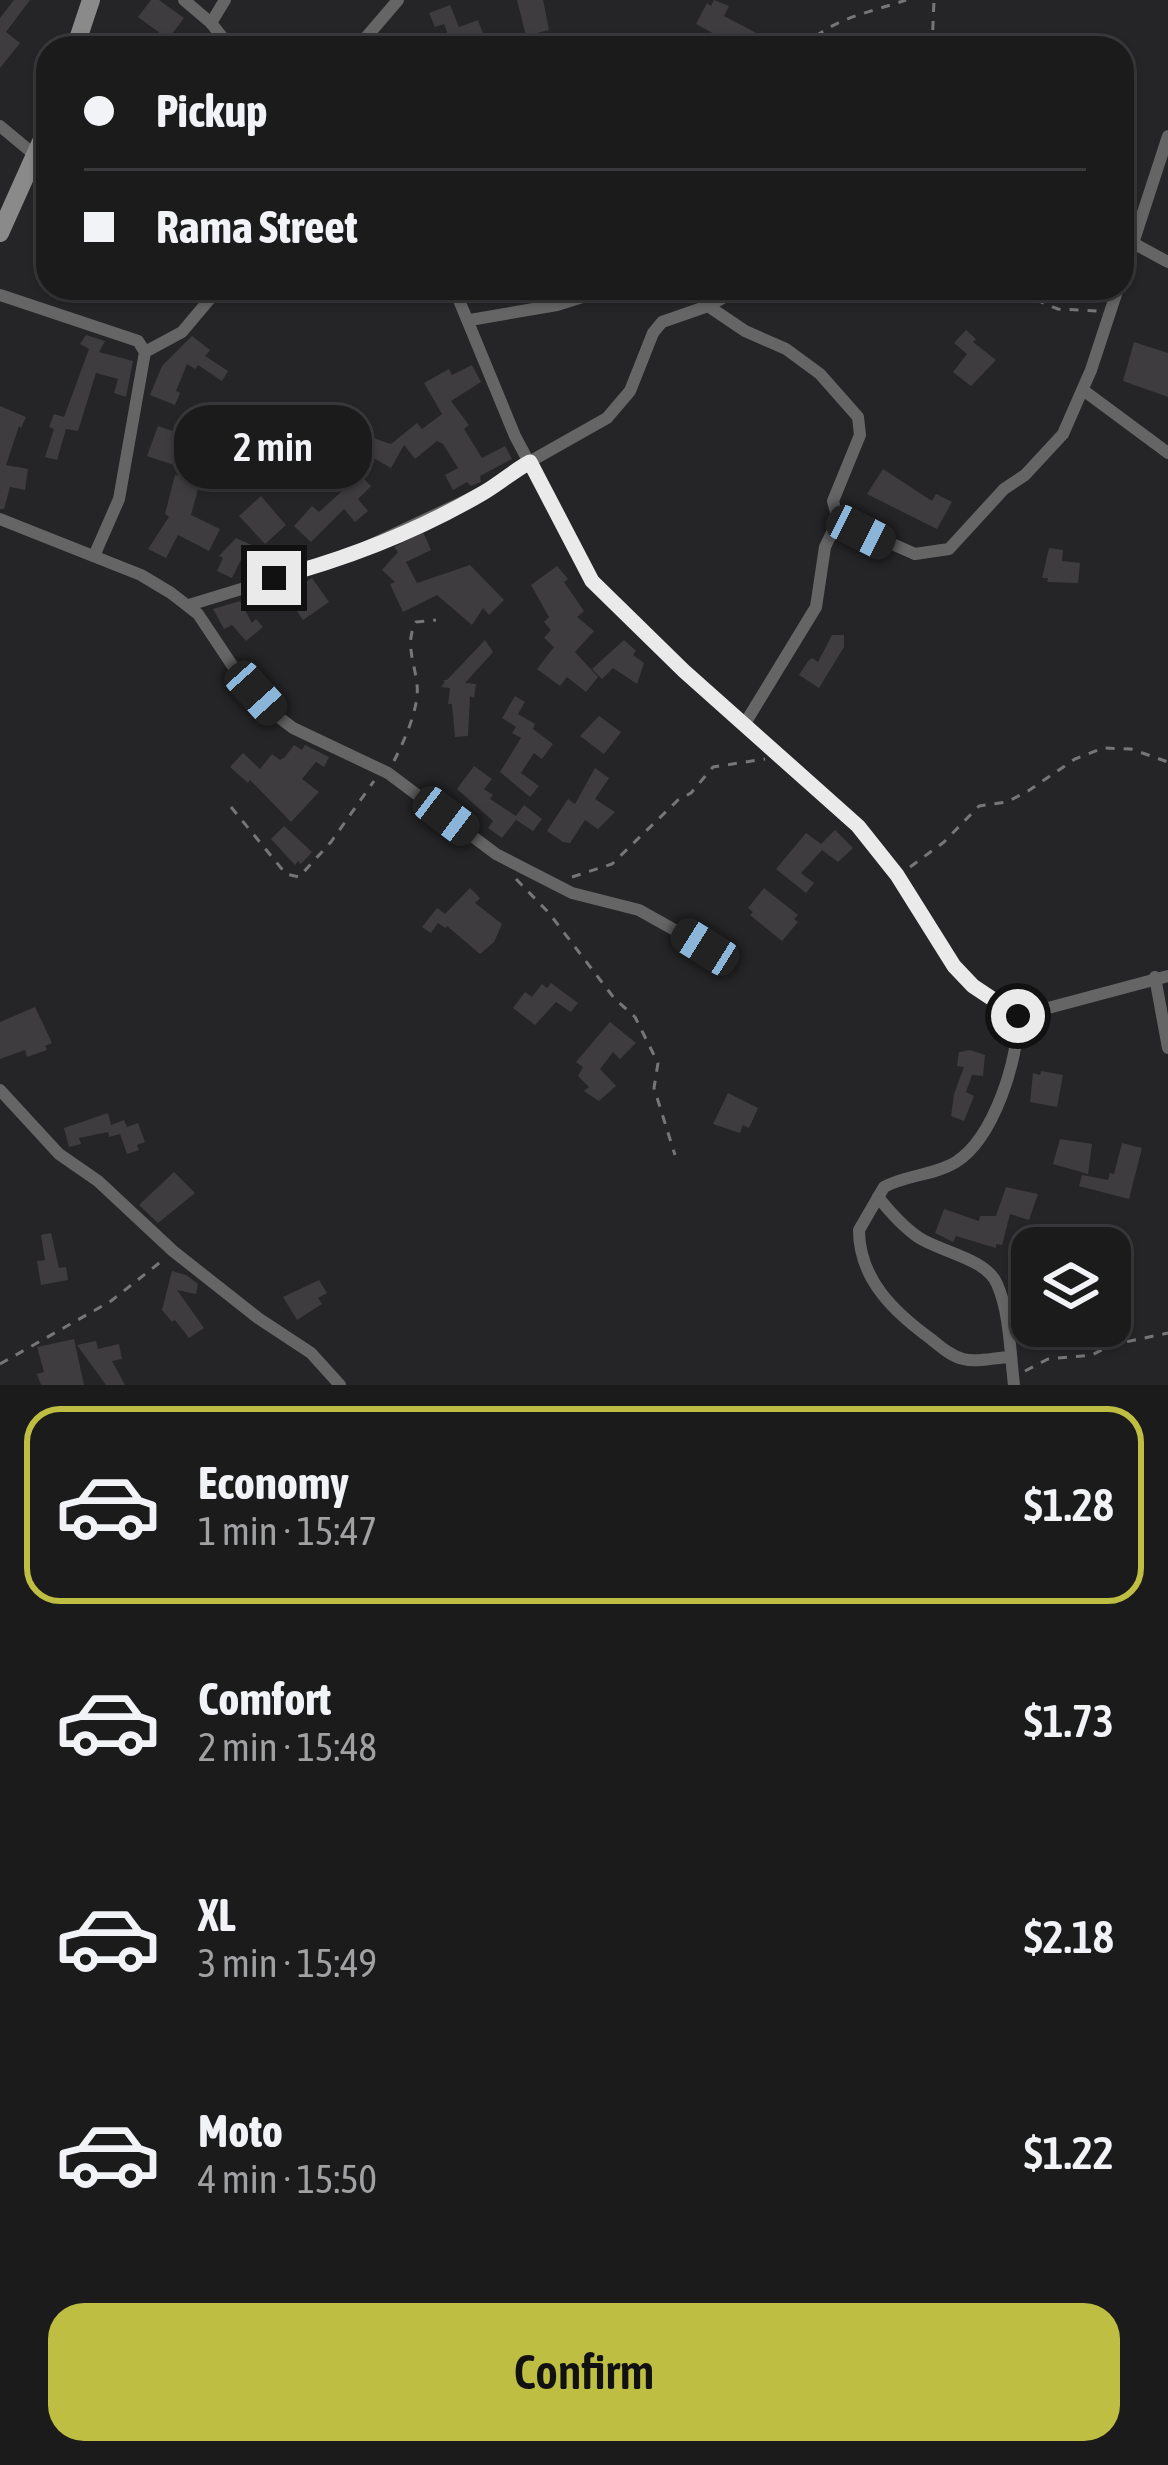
<!DOCTYPE html>
<html lang="en">
<head>
<meta charset="utf-8">
<style>
	:root { --surface:#1c1b1c; --page:#292829; --text:#f1f3f6; --muted:#a0a1a3; --line:#3a393b; --accent:#bebf42 }
	body { margin:0; font-family:"Asap Condensed",sans-serif; background:var(--page); color:var(--text); height:100vh; display:flex; flex-direction:column; font-size:45px; white-space:nowrap }
	* { box-sizing:border-box; margin:0 }
	p { font-size:39px; color:var(--muted) }
	.icon { flex:none; width:66px; height:66px; fill:none; stroke:currentColor; stroke-width:2; stroke-linecap:round; stroke-linejoin:round }
	.map { position:relative; height:1385px; overflow:hidden }
	.panel { display:flex; flex-direction:column; background:var(--surface); flex:1 }
	.panel>* { flex:none }
	.top-card { position:absolute; left:36px; top:36px; width:1098px; height:264px; border-radius:36px; box-shadow:0 3px 9px #0004,0 0 0 3px var(--line); display:grid; align-content:center; height:264px; padding:0 48px; background:var(--surface) }
	.buttons { position:absolute; left:1011px; top:1227px; display:grid; gap:24px }
	.buttons a { display:grid; place-items:center; width:120px; height:120px; border-radius:24px; background:var(--surface); box-shadow:0 3px 9px #0004,0 0 0 3px var(--line); font-size:60px }
	.end { position:absolute; width:54px; height:54px; margin:-27px; border:15px solid #ebeaeb; background:#111; box-shadow:0 0 0 6px #111 }
	.from { border-radius:50% }
	.bubble { position:absolute; height:84px; border-radius:36px; background:var(--surface); box-shadow:0 3px 9px #0004,0 0 0 3px var(--line); font-size:39px; font-weight:600; line-height:84px; text-align:center }
	.car { position:absolute; width:36px; height:72px; margin:-36px -18px; border-radius:15px; box-shadow:0 0 9px 3px #0007; background:linear-gradient(#222 24%,#8ab4d8 0 40%,#222 0 76%,#8ab4d8 0 86%,#222 0) }
	.top-card b { display:flex; align-items:center; gap:42px; height:114px; font-size:45px }
	.top-card b+b { border-top:3px solid var(--line) }
	.top-card i { width:30px; height:30px; background:var(--text) }
	ul { padding:21px 0 0; list-style:none }
	li { display:flex; align-items:center; gap:36px; height:198px; margin:0 24px 18px; padding:0 24px; border:6px solid transparent; border-radius:36px }
	li div { flex:1 }
	li b { display:block; font-size:45px }
	li em { font-style:normal; font-weight:600 }
	li.current { border-color:var(--accent) }
	li>.icon { width:108px; height:108px; stroke-width:1.5 }
	.cta { display:flex; gap:24px; margin-top:auto; padding:24px 48px }
	.cta a { flex:1; height:138px; border-radius:36px; background:var(--accent); color:#111; font-size:48px; font-weight:600; line-height:138px; text-align:center }
	.map>svg:first-child { display:block }
	.building { fill:#3e3c3e }
	.lines { fill:none; stroke-linecap:round; stroke-linejoin:round }
	.path { stroke:#767577; stroke-width:3; stroke-dasharray:9 9; stroke-linecap:butt }
	.minor { stroke:#666566; stroke-width:12 }
	.secondary { stroke:#8b8a8b; stroke-width:18 }
	.route { stroke:#ebeaeb; stroke-width:15 }
</style>
</head>
<body>
<div class="map">
<svg width="1168" height="1385" viewBox="0 0 1168 1385">
	<rect width="100%" height="100%" fill="#252426"/>
	<g class="building">
		<polygon points="14,0 30,0 6,32 20,43 0,68 0,18"/>
		<polygon points="151,0 159,0 184,18 168,39 138,17"/>
		<polygon points="517,0 543,0 549,30 526,36"/>
		<polygon points="714,0 729,6 724,16 785,48 756,48 757,45 733,33 725,48 712,48 718,36 696,24 707,3 711,6"/>
		<polygon points="450,5 459,27 478,20 488,48 453,48 444,24 435,27 429,13"/>
		<polygon points="966,330 976,339 973,342 996,360 971,386 953,372 967,354 954,343"/>
		<polygon points="86,335 105,341 99,352 133,361 126,397 114,393 118,379 96,373 78,431 66,429 57,460 45,457 54,429 49,427 54,414 64,417 89,349 80,344"/>
		<polygon points="192,336 210,350 205,356 228,371 222,381 198,365 195,369 187,364 176,391 180,393 175,405 150,395 162,366"/>
		<polygon points="1134,342 1168,353 1168,397 1123,381"/>
		<polygon points="472,365 481,382 451,401 469,425 464,429 482,458 505,446 512,459 480,476 481,482 471,486 467,482 453,490 445,475 458,468 443,444 437,441 415,459 404,445 391,468 354,447 362,434 391,444 417,423 422,429 442,414 424,383 449,369 452,375"/>
		<polygon points="0,406 26,417 21,428 19,426 6,465 28,469 25,490 10,487 4,509 0,509"/>
		<polygon points="158,426 184,435 174,465 147,456"/>
		<polygon points="883,469 932,501 936,494 952,502 937,529 867,494"/>
		<polygon points="175,475 200,481 191,515 220,529 209,551 178,535 166,558 148,549 169,517 165,514"/>
		<polygon points="360,475 371,486 358,499 368,511 355,522 344,509 311,542 294,526 312,506 319,512"/>
		<polygon points="261,496 286,525 265,544 239,516"/>
		<polygon points="423,532 431,550 406,562 417,583 470,565 504,600 489,615 483,608 472,625 437,595 403,612 390,584 395,582 382,570 398,552 394,547"/>
		<polygon points="236,538 258,548 247,560 243,556 232,578 217,571 223,558 219,556"/>
		<polygon points="1049,548 1063,550 1062,561 1080,563 1078,583 1047,582 1048,578 1042,578"/>
		<polygon points="557,566 568,579 564,582 584,611 577,617 594,631 575,652 598,677 586,692 567,677 560,686 537,669 554,647 544,638 551,630 544,622 549,617 531,585"/>
		<polygon points="312,578 329,602 303,620 286,595"/>
		<polygon points="240,601 252,623 256,619 263,627 246,641 232,625 224,629 213,609"/>
		<polygon points="832,635 844,635 844,647 819,688 799,675 808,661 812,658 818,662"/>
		<polygon points="485,640 493,652 465,683 476,684 474,698 470,696 468,736 455,737 452,704 448,704 450,688 441,687 445,682 443,680 447,680"/>
		<polygon points="624,640 636,651 633,655 644,663 637,684 613,668 602,679 592,669"/>
		<polygon points="515,696 525,702 518,714 535,724 533,729 553,744 542,759 534,753 521,773 539,786 530,797 500,772 521,738 512,733 516,727 502,718"/>
		<polygon points="599,716 621,732 604,754 580,736"/>
		<polygon points="294,745 302,750 305,745 329,757 324,767 316,762 302,779 319,792 291,822 250,780 248,783 230,767 243,753 260,769 272,754 280,760 285,757"/>
		<polygon points="474,766 492,779 484,789 493,795 490,799 516,816 524,805 542,819 533,831 516,820 502,838 488,828 493,821 457,789"/>
		<polygon points="595,768 609,778 595,799 615,812 598,829 585,820 570,843 563,842 547,831 568,799 575,804"/>
		<polygon points="284,826 312,852 301,864 298,861 295,865 271,839"/>
		<polygon points="835,830 853,848 838,862 822,850 801,873 814,883 806,893 776,869 806,833 821,844"/>
		<polygon points="470,888 480,898 475,903 502,924 494,942 480,954 447,926 445,928 438,923 431,933 422,927 437,908 445,914"/>
		<polygon points="764,888 798,915 794,919 798,922 782,941 750,915 753,912 748,908"/>
		<polygon points="551,983 578,1003 571,1012 556,1002 535,1025 513,1008 525,992 532,997 542,984 547,988"/>
		<polygon points="35,1007 52,1043 45,1046 47,1050 27,1057 25,1050 0,1059 0,1022"/>
		<polygon points="610,1022 636,1043 620,1059 613,1052 600,1069 616,1086 599,1101 584,1091 589,1087 578,1076 583,1067 576,1062"/>
		<polygon points="970,1050 985,1055 983,1076 972,1075 966,1092 974,1096 964,1121 951,1116 954,1094 964,1067 957,1066 959,1052"/>
		<polygon points="1041,1071 1063,1075 1057,1107 1030,1102 1033,1073 1040,1075"/>
		<polygon points="728,1093 758,1108 749,1128 743,1125 740,1133 713,1124"/>
		<polygon points="108,1113 111,1125 124,1120 127,1127 138,1123 145,1142 137,1145 139,1150 127,1154 120,1134 109,1137 108,1132 79,1138 81,1144 69,1147 64,1128"/>
		<polygon points="1060,1139 1092,1144 1088,1174 1053,1164"/>
		<polygon points="1122,1143 1142,1148 1129,1199 1079,1186 1082,1175 1108,1180 1110,1173 1114,1174"/>
		<polygon points="174,1172 195,1193 158,1223 139,1205"/>
		<polygon points="1006,1187 1038,1194 1029,1220 1010,1214 1002,1245 996,1244 996,1248 956,1236 953,1242 935,1233 944,1209 979,1221 980,1216 996,1216"/>
		<polygon points="51,1233 59,1268 66,1267 68,1280 41,1285 37,1261 45,1260 41,1235"/>
		<polygon points="172,1271 186,1275 198,1284 196,1294 177,1290 204,1328 189,1338 175,1320 172,1322 162,1310"/>
		<polygon points="319,1280 327,1293 318,1298 322,1304 297,1320 283,1297"/>
		<polygon points="74,1339 84,1385 41,1385 37,1374 44,1372 37,1347"/>
		<polygon points="96,1341 98,1349 119,1344 122,1359 112,1361 125,1385 106,1385 77,1345"/>
	</g>
	<g class="lines">
		<g class="path">
			<path d="M802,48C832,18 868,13 906,0"/>
			<polyline points="932,48 934,0"/>
			<polyline points="893,288 957,297 1024,295 1058,309 1098,311"/>
			<path d="M394,761C404,741 414,719 417,697C420,671 402,647 416,622L436,620"/>
			<polyline points="231,807 286,874 299,877 331,842 374,781"/>
			<polyline points="910,867 944,842 979,806 1007,802 1028,791 1075,759 1103,748 1131,749 1168,762"/>
			<polyline points="572,877 612,864 678,800 691,793 713,767 765,759"/>
			<polyline points="516,879 549,913 614,998 635,1017 658,1063 654,1088 675,1155"/>
			<polyline points="0,1364 111,1301 163,1260"/>
			<polyline points="1025,1371 1048,1359 1092,1355 1111,1345 1168,1333"/>
		</g>
		<g class="minor">
			<polyline points="184,0 211,23 231,48"/>
			<polyline points="211,23 225,0"/>
			<polyline points="558,43 559,48"/>
			<polyline points="357,48 398,0"/>
			<polyline points="0,126 36,156"/>
			<polyline points="1133,243 1168,262"/>
			<polyline points="1122,277 1168,136"/>
			<path d="M454,288L515,436L592,581L684,671L858,826L897,875L954,966L973,986L1018,1016C1019,1058 994,1138 956,1162C935,1175 906,1175 884,1187L859,1230C859,1279 894,1312 931,1339C941,1347 951,1356 963,1359C978,1363 996,1357 1011,1357"/>
			<polyline points="0,295 138,341 145,352 119,499 94,556"/>
			<polyline points="708,306 741,288"/>
			<polyline points="470,320 557,305 611,288"/>
			<polyline points="145,352 182,332 219,288"/>
			<polyline points="1083,390 1168,453"/>
			<polyline points="0,519 141,575 171,593 198,614 236,671 276,715 293,728 388,773 496,854 572,893 639,910 705,947"/>
			<polyline points="189,605 343,558 486,491 515,470 607,418 630,391 653,333 662,322 708,306 745,331 786,349 820,374 858,417 860,435 833,501 838,520 915,554 949,549 1004,489 1025,475 1063,434 1091,370 1118,288"/>
			<polyline points="744,725 816,607 825,547 838,520"/>
			<polyline points="1155,977 1168,1048"/>
			<polyline points="1018,1016 1168,976"/>
			<polyline points="0,1090 59,1154 98,1181 173,1251 258,1318 311,1353 340,1385"/>
			<path d="M878,1197C890,1212 902,1226 918,1237C940,1252 986,1258 997,1284C1010,1313 1010,1353 1014,1385"/>
		</g>
		<g class="secondary">
			<polyline points="75,48 91,0"/>
			<polyline points="0,233 48,126"/>
		</g>
	</g>
	<g class="lines">
		<path class="route" d="M274,578C346,559 418,531 483,493C499,484 513,471 530,462L592,581L684,671L858,826L897,875L954,966L973,986L1018,1016"/>
	</g>
</svg>
<div class="buttons">
<a><svg class="icon" aria-label="layers" viewBox="0 0 24 24"><path d="M12 4l9 5-9 5-9-5zM3 14l9 5 9-5"/></svg></a>
</div>
<i class="end from" style="left:1018px;top:1016px"></i>
<i class="end" style="left:274px;top:578px"></i>
<div class="bubble" style="left:174px;top:405px;width:198px">2 min</div>
<i class="car" style="left:861px;top:532px;rotate:117deg"></i>
<i class="car" style="left:256px;top:693px;rotate:138deg"></i>
<i class="car" style="left:446px;top:816px;rotate:127deg"></i>
<i class="car" style="left:705px;top:947px;rotate:302deg"></i>
<div class="top-card">
<b><i class="from"></i>Pickup</b>
<b><i></i>Rama Street</b>
</div>
</div>
<section class="panel">
<ul>
<li class="current"><svg class="icon" aria-label="car" viewBox="0 0 24 24"><path d="M5 17H2v-5l4-1 3-4h7l3 4 3 1v5h-3M9 17h6M6 11h13"/><circle cx="7" cy="17" r="2"/><circle cx="17" cy="17" r="2"/></svg><div><b>Economy</b><p>1 min · 15:47</p></div><em>$1.28</em></li>
<li><svg class="icon" aria-label="car" viewBox="0 0 24 24"><path d="M5 17H2v-5l4-1 3-4h7l3 4 3 1v5h-3M9 17h6M6 11h13"/><circle cx="7" cy="17" r="2"/><circle cx="17" cy="17" r="2"/></svg><div><b>Comfort</b><p>2 min · 15:48</p></div><em>$1.73</em></li>
<li><svg class="icon" aria-label="car" viewBox="0 0 24 24"><path d="M5 17H2v-5l4-1 3-4h7l3 4 3 1v5h-3M9 17h6M6 11h13"/><circle cx="7" cy="17" r="2"/><circle cx="17" cy="17" r="2"/></svg><div><b>XL</b><p>3 min · 15:49</p></div><em>$2.18</em></li>
<li><svg class="icon" aria-label="car" viewBox="0 0 24 24"><path d="M5 17H2v-5l4-1 3-4h7l3 4 3 1v5h-3M9 17h6M6 11h13"/><circle cx="7" cy="17" r="2"/><circle cx="17" cy="17" r="2"/></svg><div><b>Moto</b><p>4 min · 15:50</p></div><em>$1.22</em></li>
</ul>
<div class="cta"><a>Confirm</a></div>
</section>
</body>
</html>
